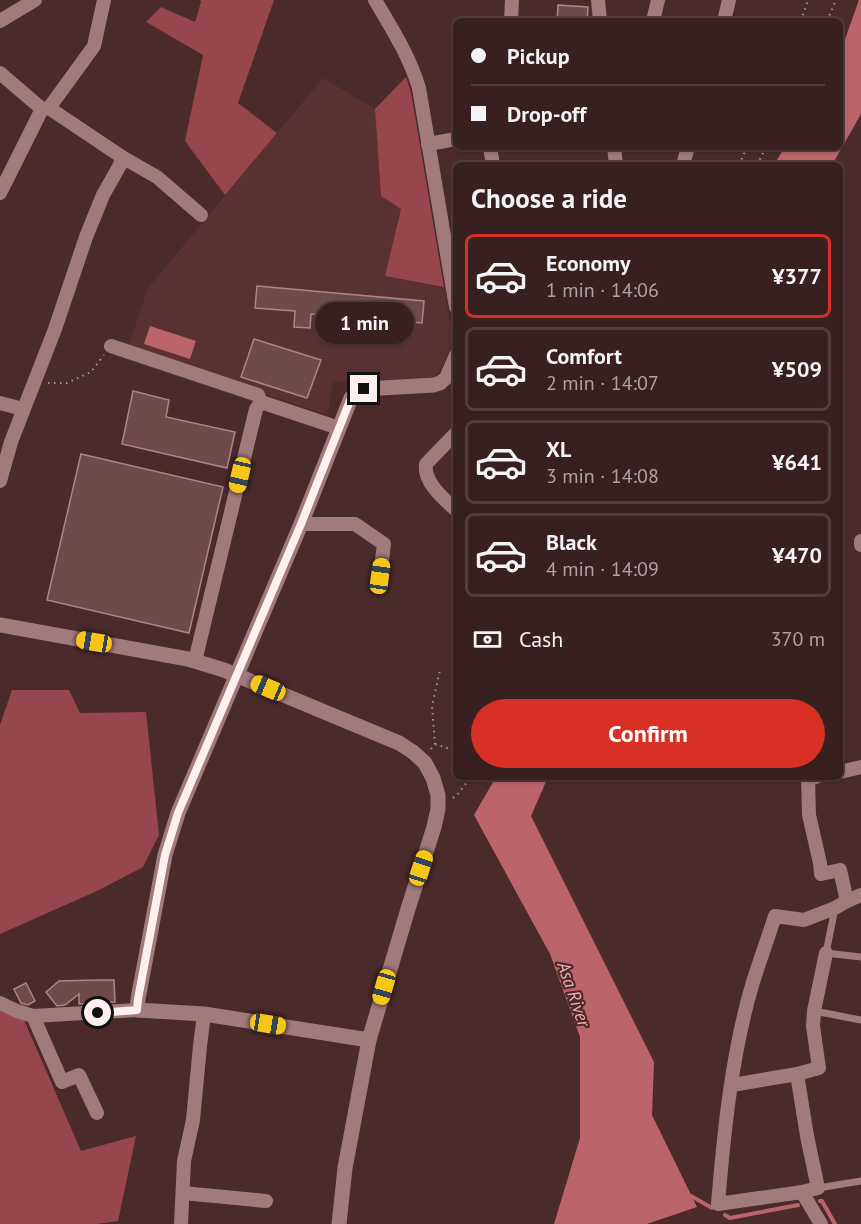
<!DOCTYPE html>
<html lang="en">
<head>
<meta charset="utf-8">
<style>
	:root { --surface:#382020; --page:#432d2d; --text:#f1f3f6; --muted:#aba3a5; --line:#523e3e; --accent:#d93025 }
	body { margin:0; font-family:"PT Sans",sans-serif; background:var(--page); color:var(--text); height:100vh; display:flex; flex-direction:column; font-size:22px; white-space:nowrap }
	* { box-sizing:border-box; margin:0 }
	p { font-size:20px; color:var(--muted) }
	.icon { flex:none; width:33px; height:33px; fill:none; stroke:currentColor; stroke-width:2; stroke-linecap:round; stroke-linejoin:round }
	.map { position:relative; flex:1; overflow:hidden }
	.sheet { position:absolute; left:453px; top:162px; width:390px; height:618px; display:flex; flex-direction:column; background:var(--surface); border-radius:9px; box-shadow:0 2px 4px #0004,0 0 0 2px var(--line) }
	.sheet>* { flex:none }
	.guide { position:absolute; left:453px; top:18px; width:390px; height:132px; border-radius:9px; box-shadow:0 2px 4px #0004,0 0 0 2px var(--line); display:grid; align-content:center; height:132px; padding:0 18px; background:var(--surface) }
	.end { position:absolute; width:27px; height:27px; margin:-14px; border:8px solid #fef0f0; background:#111; box-shadow:0 0 0 3px #111 }
	.from { border-radius:50% }
	.bubble { position:absolute; height:42px; border-radius:21px; background:var(--surface); box-shadow:0 2px 4px #0004,0 0 0 2px var(--line); font-size:20px; font-weight:700; line-height:42px; text-align:center }
	.car { position:absolute; width:18px; height:36px; margin:-18px -9px; border-radius:8px; box-shadow:0 0 4px 2px #0007; background:linear-gradient(#f5c518 24%,#345 0 40%,#f5c518 0 76%,#345 0 86%,#f5c518 0) }
	.guide b { display:flex; align-items:center; gap:21px; height:57px; font-size:22px }
	.guide b+b { border-top:2px solid var(--line) }
	.guide i { width:15px; height:15px; background:var(--text) }
	ul { padding:0; list-style:none }
	li { display:flex; align-items:center; gap:18px; height:84px; margin:0 12px 9px; padding:0 6px; border:3px solid var(--line); border-radius:9px }
	li div { flex:1 }
	li b { display:block; font-size:22px }
	li em { font-style:normal; font-weight:700 }
	li.on { border-color:var(--accent) }
	li>.icon { width:54px; height:54px; stroke-width:1.5 }
	h2 { padding:0 18px; font-size:27px; line-height:72px }
	.pay { display:flex; align-items:center; gap:15px; height:66px; padding:0 18px; font-size:22px }
	.pay p { margin-inline-start:auto }
	.primary-button { display:flex; gap:12px; margin-top:auto; padding:12px 18px }
	.primary-button a { flex:1; height:69px; border-radius:36px; background:var(--accent); color:#fff; font-size:24px; font-weight:700; line-height:69px; text-align:center }
	.map>svg:first-child { display:block }
	.built { fill:#593133 }
	.forest { fill:#98464d }
	.water { fill:#bb656b }
	.lines { fill:none; stroke-linecap:round; stroke-linejoin:round }
	.stream { stroke:#bb656b; stroke-width:4 }
	.building { fill:#6e4a4b; stroke:#ad8586; stroke-width:1.5 }
	.path { stroke:#a99292; stroke-width:2; stroke-dasharray:1.5 4.5; stroke-linecap:butt }
	.lane { stroke:#a17a7b; stroke-width:7 }
	.street { stroke:#a17a7b; stroke-width:14 }
	.secondary { stroke:#a17a7b; stroke-width:15 }
	.route { stroke:#fef0f0; stroke-width:8 }
	.labels { text-anchor:middle; dominant-baseline:central; stroke-width:4.5; stroke-linejoin:round; paint-order:stroke }
	.water-label { font-size:18px; font-style:italic; fill:#f7afb2; stroke:#4b2a2b }
</style>
</head>
<body>
<div class="map">
<svg width="861" height="1224" viewBox="0 0 861 1224">
	<rect width="100%" height="100%" fill="#4b2a2b"/>
	<polygon class="built" points="323,78 375,109 381,195 401,209 385,276 444,287 452,336 450,350 441,369 434,377 335,382 332,385 328,415 128,347 148,288"/>
	<g class="forest">
		<polygon points="200,0 274,0 238,103 277,133 225,195 185,141 203,55 146,22 161,7 195,22 201,2"/>
		<polygon points="406,77 411,92 444,287 385,276 401,209 381,196 375,109"/>
		<polygon points="12,690 69,690 80,713 146,712 159,835 143,867 97,891 0,934 0,725"/>
		<polygon points="0,1011 24,1020 81,1151 136,1136 118,1221 97,1224 0,1224"/>
	</g>
	<g class="water">
		<polygon points="859,0 861,0 861,114 832,165 774,165 785,147 840,147 840,53"/>
		<polygon points="150,326 196,341 190,359 144,344"/>
		<polygon points="496,777 548,777 531,816 654,1062 652,1115 697,1207 647,1224 554,1224 580,1138 580,1037 550,954 474,815"/>
	</g>
	<g class="lines">
		<g class="stream">
			<polyline points="691,1196 712,1208"/>
			<polyline points="820,1201 822,1201 835,1224"/>
			<polyline points="725,1215 730,1218 798,1205"/>
		</g>
	</g>
	<g class="building">
		<polygon points="558,5 588,7 587,21 557,21"/>
		<polygon points="257,286 424,301 422,323 367,318 366,332 341,329 342,316 311,314 310,328 294,327 295,311 255,308"/>
		<polygon points="254,339 321,360 307,398 241,377"/>
		<polygon points="133,391 169,400 166,417 235,432 227,468 122,444"/>
		<polygon points="81,454 223,487 189,633 47,600"/>
		<polygon points="96,980 114,980 115,1002 79,1004 79,994 65,1005 57,1006 46,992 59,981"/>
		<polygon points="26,983 35,1001 28,1005 21,1003 14,989"/>
	</g>
	<g class="lines">
		<g class="path">
			<polyline points="801,21 808,0"/>
			<polyline points="827,21 836,0"/>
			<polyline points="739,165 747,147"/>
			<polyline points="757,165 766,147"/>
			<polyline points="48,383 67,383 91,372 104,355"/>
			<polyline points="435,744 456,751"/>
			<polyline points="431,749 435,744 432,706 440,670"/>
			<polyline points="453,798 457,795 471,777"/>
		</g>
		<g class="lane">
			<polyline points="835,908 826,953 861,957"/>
			<polyline points="814,1011 861,1020"/>
			<polyline points="818,1188 861,1181"/>
		</g>
		<g class="street">
			<path d="M375,0C392,29 409,55 419,88L456,307"/>
			<polyline points="598,0 600,21"/>
			<polyline points="0,21 35,0"/>
			<polyline points="511,21 512,0"/>
			<polyline points="653,21 658,0"/>
			<polyline points="724,21 729,0"/>
			<polyline points="0,73 42,109 49,108 122,157 120,165 103,195 86,237 55,329 11,442 0,481"/>
			<polyline points="49,108 94,46 104,0"/>
			<polyline points="428,144 456,139"/>
			<polyline points="490,147 493,165"/>
			<polyline points="614,147 616,165"/>
			<polyline points="122,157 157,177 201,215"/>
			<polyline points="683,165 688,147"/>
			<polyline points="0,193 42,109"/>
			<polyline points="111,346 258,395 261,402 339,428"/>
			<polyline points="440,383 446,378 456,355"/>
			<polyline points="0,403 23,409"/>
			<path d="M456,433L426,464C423,482 444,499 456,510"/>
			<polyline points="301,524 355,524 384,544 380,576"/>
			<polyline points="861,541 861,545"/>
			<polyline points="195,661 256,409 261,402"/>
			<polyline points="840,772 861,767"/>
			<polyline points="816,777 808,779 809,815 820,863 821,874 840,870 847,901"/>
			<polyline points="0,1003 17,1011 33,1016 137,1010"/>
			<polyline points="33,1016 62,1082 79,1075 97,1113"/>
			<path d="M797,1074L807,1136L818,1188L802,1192L718,1204C724,1131 732,1052 753,982C760,960 768,938 775,916L804,920L835,908L847,901L861,895"/>
			<polyline points="732,1085 797,1074 819,1068 813,1026 814,1011 826,953"/>
			<polyline points="802,1192 821,1224"/>
			<polyline points="183,1193 266,1201"/>
			<polyline points="181,1224 184,1161 193,1120 200,1046 204,1014"/>
		</g>
		<g class="secondary">
			<polyline points="0,625 188,659 224,670 399,743 413,752 425,763 433,778 438,795 438,809 434,827 408,909 369,1040 345,1168 339,1224"/>
			<polyline points="369,1040 204,1014 137,1010 138,999 165,855 178,813 301,524 351,398 356,392 364,389 434,385 440,383"/>
		</g>
	</g>
	<g class="lines">
		<polyline class="route" points="98,1013 137,1010 138,999 165,855 178,813 301,524 351,398 356,392 364,389"/>
	</g>
	<g class="labels">
		<g class="water-label">
			<text transform="translate(574 994) rotate(71)">Asa River</text>
		</g>
	</g>
</svg>
<i class="end from" style="left:98px;top:1013px"></i>
<i class="end" style="left:364px;top:389px"></i>
<div class="bubble" style="left:315px;top:302px;width:99px">1 min</div>
<i class="car" style="left:240px;top:475px;rotate:193deg"></i>
<i class="car" style="left:380px;top:576px;rotate:8deg"></i>
<i class="car" style="left:94px;top:642px;rotate:280deg"></i>
<i class="car" style="left:268px;top:688px;rotate:293deg"></i>
<i class="car" style="left:421px;top:868px;rotate:18deg"></i>
<i class="car" style="left:384px;top:987px;rotate:196deg"></i>
<i class="car" style="left:268px;top:1024px;rotate:99deg"></i>
<div class="guide">
<b><i class="from"></i>Pickup</b>
<b><i></i>Drop-off</b>
</div>
<section class="sheet">
<h2>Choose a ride</h2>
<ul>
<li class="on"><svg class="icon" aria-label="car" viewBox="0 0 24 24"><path d="M5 17H2v-5l4-1 3-4h7l3 4 3 1v5h-3M9 17h6M6 11h13"/><circle cx="7" cy="17" r="2"/><circle cx="17" cy="17" r="2"/></svg><div><b>Economy</b><p>1 min · 14:06</p></div><em>¥377</em></li>
<li><svg class="icon" aria-label="car" viewBox="0 0 24 24"><path d="M5 17H2v-5l4-1 3-4h7l3 4 3 1v5h-3M9 17h6M6 11h13"/><circle cx="7" cy="17" r="2"/><circle cx="17" cy="17" r="2"/></svg><div><b>Comfort</b><p>2 min · 14:07</p></div><em>¥509</em></li>
<li><svg class="icon" aria-label="car" viewBox="0 0 24 24"><path d="M5 17H2v-5l4-1 3-4h7l3 4 3 1v5h-3M9 17h6M6 11h13"/><circle cx="7" cy="17" r="2"/><circle cx="17" cy="17" r="2"/></svg><div><b>XL</b><p>3 min · 14:08</p></div><em>¥641</em></li>
<li><svg class="icon" aria-label="car" viewBox="0 0 24 24"><path d="M5 17H2v-5l4-1 3-4h7l3 4 3 1v5h-3M9 17h6M6 11h13"/><circle cx="7" cy="17" r="2"/><circle cx="17" cy="17" r="2"/></svg><div><b>Black</b><p>4 min · 14:09</p></div><em>¥470</em></li>
</ul>
<div class="pay"><svg class="icon" aria-label="cash" viewBox="0 0 24 24"><path d="M3 7h18v10H3z"/><circle cx="12" cy="12" r="2"/></svg>Cash<p>370 m</p></div>
<div class="primary-button"><a>Confirm</a></div>
</section>
</div>
</body>
</html>
